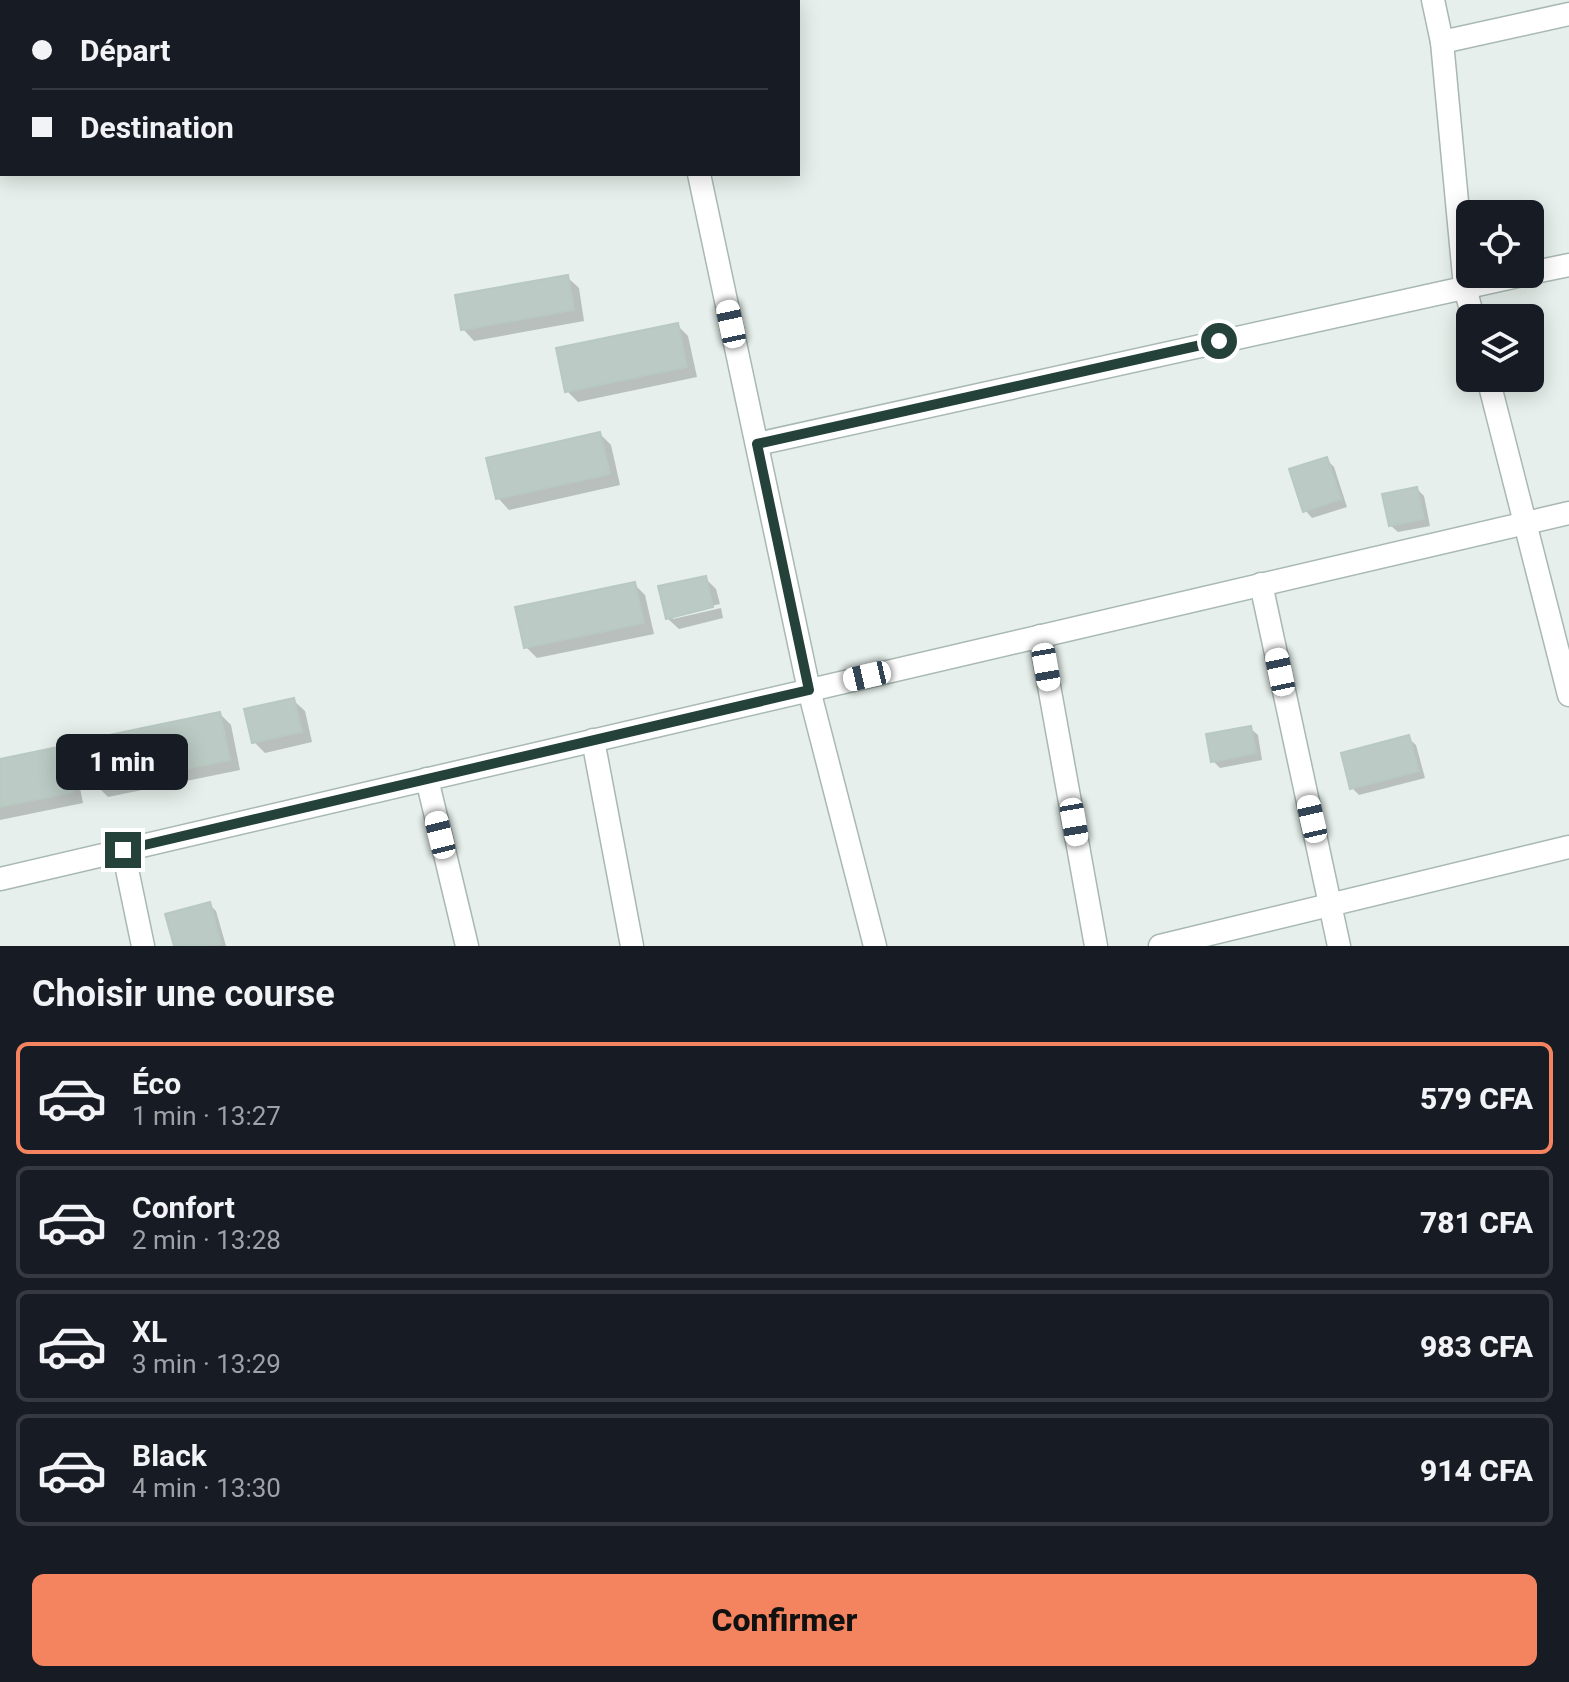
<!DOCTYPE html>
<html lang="fr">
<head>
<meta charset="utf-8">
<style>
	:root { --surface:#171b24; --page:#20242c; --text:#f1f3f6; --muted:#9ea1a6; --line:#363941; --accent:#f4845f }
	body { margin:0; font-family:Roboto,sans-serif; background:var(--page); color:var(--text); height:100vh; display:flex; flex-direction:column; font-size:30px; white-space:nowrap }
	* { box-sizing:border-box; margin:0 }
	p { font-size:26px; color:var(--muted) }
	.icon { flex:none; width:44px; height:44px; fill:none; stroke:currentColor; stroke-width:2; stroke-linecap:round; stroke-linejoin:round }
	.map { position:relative; height:946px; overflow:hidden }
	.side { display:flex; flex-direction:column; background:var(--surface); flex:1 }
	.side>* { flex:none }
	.hud { position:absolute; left:0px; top:0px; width:800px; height:176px; box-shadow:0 4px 20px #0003; display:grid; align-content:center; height:176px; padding:0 32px; background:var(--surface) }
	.fabs { position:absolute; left:1456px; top:200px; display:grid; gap:16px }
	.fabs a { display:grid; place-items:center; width:88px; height:88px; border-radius:12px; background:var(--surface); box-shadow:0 4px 20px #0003; font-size:40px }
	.end { position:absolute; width:36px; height:36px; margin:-18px; border:10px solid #24423a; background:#fff; box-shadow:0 0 0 4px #fff }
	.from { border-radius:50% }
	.bubble { position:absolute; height:56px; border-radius:12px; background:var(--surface); box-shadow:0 4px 20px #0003; font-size:26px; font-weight:800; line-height:56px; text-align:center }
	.car { position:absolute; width:24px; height:48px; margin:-24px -12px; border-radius:10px; box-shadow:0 0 6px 2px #0007; background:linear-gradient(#fff 24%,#345 0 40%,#fff 0 76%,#345 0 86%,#fff 0) }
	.hud b { display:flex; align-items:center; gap:28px; height:76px; font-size:30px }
	.hud b+b { border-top:2px solid var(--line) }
	.hud i { width:20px; height:20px; background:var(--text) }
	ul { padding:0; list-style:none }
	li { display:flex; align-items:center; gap:24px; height:112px; margin:0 16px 12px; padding:0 16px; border:4px solid var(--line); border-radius:12px }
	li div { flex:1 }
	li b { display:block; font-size:30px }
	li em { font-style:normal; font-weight:800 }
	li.on { border-color:var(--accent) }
	li>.icon { width:72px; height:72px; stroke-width:1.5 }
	h2 { padding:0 32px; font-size:36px; line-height:96px }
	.cta { display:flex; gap:16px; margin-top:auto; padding:16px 32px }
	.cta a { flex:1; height:92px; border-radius:12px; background:var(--accent); color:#111; font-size:32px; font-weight:800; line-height:92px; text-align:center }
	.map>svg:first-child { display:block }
	.shadow { fill:#0003 }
	.building { fill:#bbcac4; stroke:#b8c9c2; stroke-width:2 }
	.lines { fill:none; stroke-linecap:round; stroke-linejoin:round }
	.street-casing { stroke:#a8b8b2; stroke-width:25 }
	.street { stroke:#fff; stroke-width:22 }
	.route { stroke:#24423a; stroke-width:10 }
</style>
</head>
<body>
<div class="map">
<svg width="1569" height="946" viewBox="0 0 1569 946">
	<rect width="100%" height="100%" fill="#e6efeb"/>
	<g class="shadow">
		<polygon points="0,0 11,2 2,2 0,31"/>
		<polygon points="567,277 579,288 584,321 474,341 463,329"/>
		<polygon points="677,325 688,336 697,377 578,402 567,391"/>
		<polygon points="600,434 611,445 620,485 509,510 498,498"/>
		<polygon points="1327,460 1334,467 1347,507 1312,518 1305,510"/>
		<polygon points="1417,489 1424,496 1430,526 1398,532 1390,525"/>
		<polygon points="705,578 716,589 720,604 673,615 673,619 721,608 723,618 679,629 667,618"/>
		<polygon points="634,584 645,595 654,634 537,658 526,647"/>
		<polygon points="293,700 305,711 312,742 265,753 254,742"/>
		<polygon points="220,714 231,725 240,770 108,797 97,786"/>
		<polygon points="1250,728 1258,735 1262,760 1220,768 1213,761"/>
		<polygon points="1408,738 1416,745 1425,778 1359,795 1352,788"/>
		<polygon points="62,748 74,759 83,803 0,820 0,761"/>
		<polygon points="209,904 216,911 226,946 176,946 168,915"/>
	</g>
	<g class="building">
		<polygon points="568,275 574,310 461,330 455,295"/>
		<polygon points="678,323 687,367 565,392 556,348"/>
		<polygon points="600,432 610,474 496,499 486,458"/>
		<polygon points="1327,457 1341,499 1303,512 1289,469"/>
		<polygon points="1417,487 1424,519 1389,526 1382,494"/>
		<polygon points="706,576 713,607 666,619 658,586"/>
		<polygon points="635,582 644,623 524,648 515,607"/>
		<polygon points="294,698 302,732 252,743 244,709"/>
		<polygon points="220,712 230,760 95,787 85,740"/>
		<polygon points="1251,726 1256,753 1211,762 1206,734"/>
		<polygon points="1409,735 1419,771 1350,789 1341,753"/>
		<polygon points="63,746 73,792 0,807 0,759"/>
		<polygon points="210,902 221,944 174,946 165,914"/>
	</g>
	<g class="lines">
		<defs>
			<g id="street">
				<polyline points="661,0 662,2"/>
				<polyline points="1433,0 1442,42 1465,287 1473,318"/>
				<polyline points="546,2 555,0"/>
				<polyline points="1442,42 1569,14"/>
				<polyline points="0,125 2,125"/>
				<polyline points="699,174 809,690 875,946"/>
				<polyline points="1530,273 1569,265"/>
				<polyline points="1488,378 1569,695"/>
				<polyline points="757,444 1527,274"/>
				<polyline points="1261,584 1339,946"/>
				<polyline points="1040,636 1096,946"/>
				<polyline points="593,740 632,946"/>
				<polyline points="427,779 467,946"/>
				<polyline points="123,850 143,946"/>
				<polyline points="0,879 1569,513"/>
				<polyline points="1160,946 1569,847"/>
			</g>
		</defs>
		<use href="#street" class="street-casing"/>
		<use href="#street" class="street"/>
	</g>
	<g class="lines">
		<polyline class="route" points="123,850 809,690 757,444 1219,341"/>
	</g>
</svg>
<div class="fabs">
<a><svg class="icon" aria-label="locate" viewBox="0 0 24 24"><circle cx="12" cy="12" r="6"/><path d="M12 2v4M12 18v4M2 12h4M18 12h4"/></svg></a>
<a><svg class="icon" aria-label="layers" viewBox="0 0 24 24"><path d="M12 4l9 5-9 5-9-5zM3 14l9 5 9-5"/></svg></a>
</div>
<i class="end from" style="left:1219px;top:341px"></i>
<i class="end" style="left:123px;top:850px"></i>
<div class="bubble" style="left:56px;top:734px;width:132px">1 min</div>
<i class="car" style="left:731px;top:324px;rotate:348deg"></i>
<i class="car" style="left:1046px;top:667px;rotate:170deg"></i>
<i class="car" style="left:1280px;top:672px;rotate:348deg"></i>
<i class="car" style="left:867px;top:676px;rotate:257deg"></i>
<i class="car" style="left:1312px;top:819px;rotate:347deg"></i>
<i class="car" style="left:1074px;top:822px;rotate:170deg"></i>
<i class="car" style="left:440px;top:835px;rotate:346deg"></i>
<div class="hud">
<b><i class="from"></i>Départ</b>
<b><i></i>Destination</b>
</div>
</div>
<section class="side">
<h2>Choisir une course</h2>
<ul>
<li class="on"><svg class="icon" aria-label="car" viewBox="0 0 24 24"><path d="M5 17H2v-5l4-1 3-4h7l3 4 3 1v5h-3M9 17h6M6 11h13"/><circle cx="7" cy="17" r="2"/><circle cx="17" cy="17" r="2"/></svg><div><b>Éco</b><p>1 min · 13:27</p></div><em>579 CFA</em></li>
<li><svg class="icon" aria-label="car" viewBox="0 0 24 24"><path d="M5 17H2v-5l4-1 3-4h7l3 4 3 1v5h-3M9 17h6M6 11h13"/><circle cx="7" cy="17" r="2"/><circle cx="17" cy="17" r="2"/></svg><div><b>Confort</b><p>2 min · 13:28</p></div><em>781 CFA</em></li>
<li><svg class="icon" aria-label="car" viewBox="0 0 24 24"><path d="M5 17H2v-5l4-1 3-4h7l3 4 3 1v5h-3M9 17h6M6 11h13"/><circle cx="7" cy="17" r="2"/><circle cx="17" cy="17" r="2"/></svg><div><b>XL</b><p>3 min · 13:29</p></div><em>983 CFA</em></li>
<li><svg class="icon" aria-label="car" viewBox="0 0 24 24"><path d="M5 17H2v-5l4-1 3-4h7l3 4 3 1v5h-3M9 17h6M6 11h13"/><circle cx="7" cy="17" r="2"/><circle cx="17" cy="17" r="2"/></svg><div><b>Black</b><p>4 min · 13:30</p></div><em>914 CFA</em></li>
</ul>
<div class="cta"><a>Confirmer</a></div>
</section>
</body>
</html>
